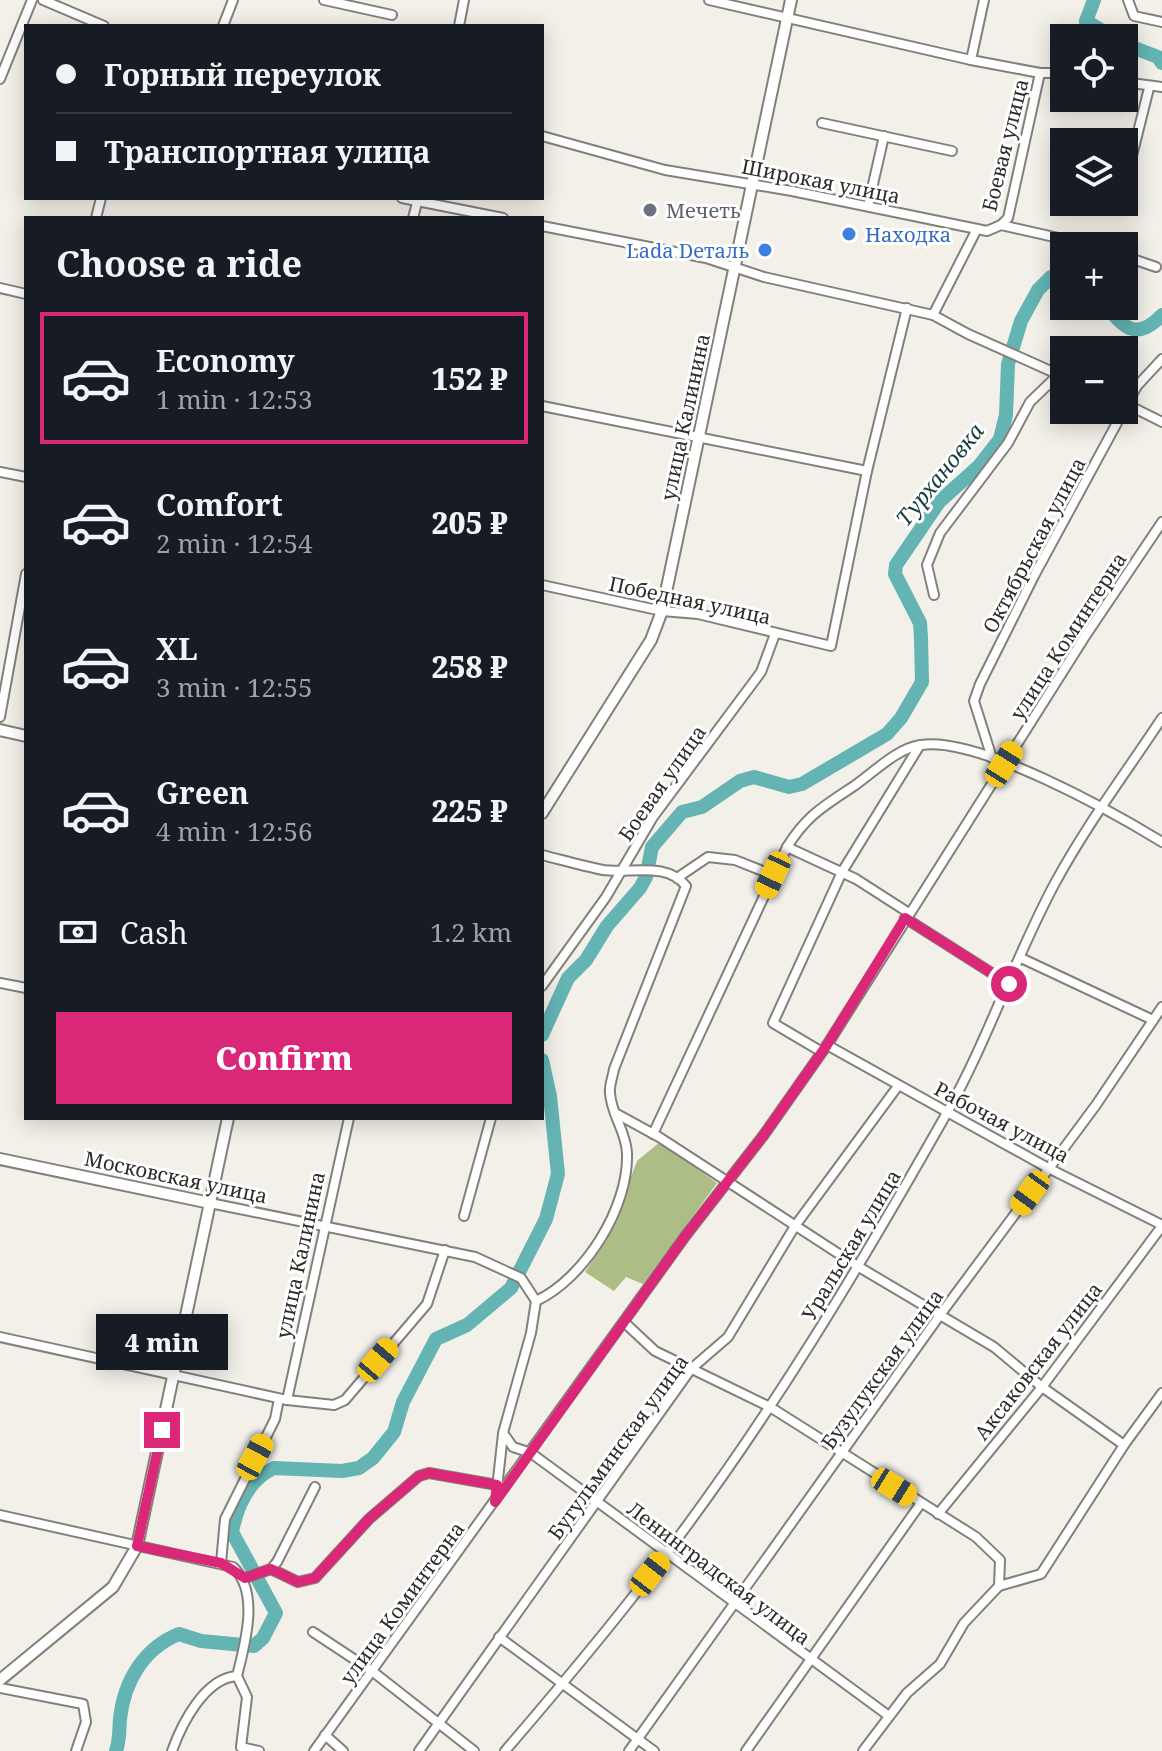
<!DOCTYPE html>
<html lang="en">
<head>
<meta charset="utf-8">
<style>
	:root { --surface:#171b24; --page:#20242c; --text:#f1f3f6; --muted:#9ea1a6; --line:#363941; --accent:#db2777 }
	body { margin:0; font-family:"Noto Serif",serif; background:var(--page); color:var(--text); height:100vh; display:flex; flex-direction:column; font-size:30px; white-space:nowrap }
	* { box-sizing:border-box; margin:0 }
	p { font-size:26px; color:var(--muted) }
	.icon { flex:none; width:44px; height:44px; fill:none; stroke:currentColor; stroke-width:2; stroke-linecap:round; stroke-linejoin:round }
	.map { position:relative; flex:1; overflow:hidden }
	.details { position:absolute; left:24px; top:216px; width:520px; height:904px; display:flex; flex-direction:column; background:var(--surface); border-radius:0px; box-shadow:0 4px 20px #0003 }
	.details>* { flex:none }
	.hud { position:absolute; left:24px; top:24px; width:520px; height:176px; border-radius:0px; box-shadow:0 4px 20px #0003; display:grid; align-content:center; height:176px; padding:0 32px; background:var(--surface) }
	.tools { position:absolute; left:1050px; top:24px; display:grid; gap:16px }
	.tools a { display:grid; place-items:center; width:88px; height:88px; border-radius:0px; background:var(--surface); box-shadow:0 4px 20px #0003; font-size:40px }
	.end { position:absolute; width:36px; height:36px; margin:-18px; border:10px solid #db2777; background:#fff; box-shadow:0 0 0 4px #fff }
	.from { border-radius:50% }
	.bubble { position:absolute; height:56px; border-radius:0px; background:var(--surface); box-shadow:0 4px 20px #0003; font-size:26px; font-weight:800; line-height:56px; text-align:center }
	.car { position:absolute; width:24px; height:48px; margin:-24px -12px; border-radius:10px; box-shadow:0 0 6px 2px #0007; background:linear-gradient(#f5c518 24%,#345 0 40%,#f5c518 0 76%,#345 0 86%,#f5c518 0) }
	.hud b { display:flex; align-items:center; gap:28px; height:76px; font-size:30px }
	.hud b+b { border-top:2px solid var(--line) }
	.hud i { width:20px; height:20px; background:var(--text) }
	ul { padding:0; list-style:none }
	li { display:flex; align-items:center; gap:24px; height:132px; margin:0 16px 12px; padding:0 16px; border:4px solid transparent; border-radius:0px }
	li div { flex:1 }
	li b { display:block; font-size:30px }
	li em { font-style:normal; font-weight:800 }
	li.selected { border-color:var(--accent) }
	li>.icon { width:72px; height:72px; stroke-width:1.5 }
	h2 { padding:0 32px; font-size:36px; line-height:96px }
	.pay { display:flex; align-items:center; gap:20px; height:88px; padding:0 32px; font-size:30px }
	.pay p { margin-inline-start:auto }
	.button { display:flex; gap:16px; margin-top:auto; padding:16px 32px }
	.button a { flex:1; height:92px; border-radius:0px; background:var(--accent); color:#fff; font-size:32px; font-weight:800; line-height:92px; text-align:center }
	.map>svg:first-child { display:block }
	.forest { fill:#acbe86 }
	.lines { fill:none; stroke-linecap:round; stroke-linejoin:round }
	.river { stroke:#64b4b4; stroke-width:14 }
	.minor-casing { stroke:#82807a; stroke-width:12 }
	.major-casing { stroke:#82807a; stroke-width:14 }
	.minor { stroke:#fff; stroke-width:8 }
	.major { stroke:#fff; stroke-width:10 }
	.route { stroke:#db2777; stroke-width:10 }
	.worship-dot { fill:#6b7280; stroke:#fff; stroke-width:3 }
	.shop-dot { fill:#3f7fe0; stroke:#fff; stroke-width:3 }
	.labels { text-anchor:middle; dominant-baseline:central; stroke-width:6; stroke-linejoin:round; paint-order:stroke }
	.street-label { font-size:20px; fill:#2d2c2a; stroke:#fff }
	.worship-label { font-size:20px; fill:#5b616d; stroke:#fff; text-anchor:start }
	.shop-label { font-size:20px; fill:#366cbe; stroke:#fff; text-anchor:start }
	.water-label { font-size:22px; font-style:italic; fill:#173e3e; stroke:#fff }
</style>
</head>
<body>
<div class="map">
<svg width="1162" height="1751" viewBox="0 0 1162 1751">
	<rect width="100%" height="100%" fill="#f2f0e9"/>
	<polygon class="forest" points="660,1142 717,1183 643,1284 626,1277 614,1291 585,1272 607,1240 637,1161"/>
	<g class="lines">
		<g class="river">
			<polyline points="1094,0 1086,21 1114,38"/>
			<polyline points="1124,44 1158,57 1162,63"/>
			<path d="M1107,306C1124,330 1138,340 1162,315"/>
			<polyline points="542,1035 568,978 586,960 607,926 640,888 646,877 652,847 682,812 702,807 740,781 754,777 789,787 802,784 887,734 901,718 922,682 921,638 920,623 895,574 896,565 939,502 979,466 1000,439 1006,415 1008,364 1021,321 1038,290 1051,277 1064,275"/>
			<path d="M116,1751C120,1740 119,1730 120,1719C124,1681 144,1648 179,1634L201,1641L254,1646L263,1638L276,1613L232,1532C237,1506 248,1480 274,1468L342,1471L359,1468L373,1458L394,1432L403,1402L436,1339L467,1325L511,1288L546,1219L558,1174L550,1096L542,1060"/>
		</g>
		<defs>
			<g id="minor">
				<polyline points="43,0 104,26"/>
				<polyline points="324,0 392,15"/>
				<polyline points="709,0 971,60 1040,73 1064,73"/>
				<polyline points="1128,0 1134,16 1162,22"/>
				<polyline points="223,26 233,0"/>
				<polyline points="459,26 464,0"/>
				<polyline points="971,60 984,0"/>
				<polyline points="0,79 32,0"/>
				<polyline points="1124,82 1162,87"/>
				<polyline points="822,123 952,151"/>
				<polyline points="542,136 665,170 792,191 987,231 1001,225 1094,246"/>
				<polyline points="1124,188 1149,88"/>
				<polyline points="402,198 503,218"/>
				<polyline points="868,206 884,136"/>
				<polyline points="96,218 101,198"/>
				<polyline points="413,218 418,199"/>
				<polyline points="1001,225 1008,218 1040,73"/>
				<polyline points="542,226 706,258 764,277 933,315 968,334 1064,377"/>
				<polyline points="1124,256 1156,267"/>
				<polyline points="0,288 26,294"/>
				<polyline points="933,315 977,229"/>
				<polyline points="1124,403 1162,422"/>
				<polyline points="542,406 867,471"/>
				<polyline points="0,472 26,477"/>
				<polyline points="542,585 662,611 698,614 831,646 867,471 907,308"/>
				<polyline points="934,595 927,565 940,533 1008,443 1030,402 1058,375"/>
				<polyline points="0,717 26,574"/>
				<polyline points="992,758 974,701 980,684 1034,576 1137,386 1162,359"/>
				<polyline points="787,847 856,879 909,913"/>
				<polyline points="677,878 708,857 735,860 773,875"/>
				<polyline points="905,918 1009,984"/>
				<polyline points="1021,958 1153,1020"/>
				<polyline points="0,983 26,988"/>
				<polyline points="542,986 606,897 653,817 761,672 775,634"/>
				<polyline points="827,1045 1048,1168 1162,1225"/>
				<polyline points="822,1052 773,1023 842,872 920,745"/>
				<polyline points="617,1114 659,1137 859,1267 994,1347 1042,1387 1124,1445"/>
				<path d="M653,1134L787,847C807,815 824,806 854,786C873,773 897,748 921,745C978,736 1113,812 1162,842"/>
				<polyline points="210,1203 475,1257 521,1278 536,1301 531,1333 503,1433 513,1447 531,1453 889,1716"/>
				<polyline points="464,1216 491,1118"/>
				<path d="M536,1301C585,1278 629,1207 627,1153C626,1131 611,1114 610,1093C609,1086 613,1076 614,1069L686,886C666,861 630,874 603,870C583,866 562,860 542,855"/>
				<polyline points="625,1323 655,1351 770,1407 976,1537 1000,1560 999,1586"/>
				<polyline points="0,1337 287,1400 334,1405 345,1400 427,1304 445,1250"/>
				<polyline points="287,1400 349,1118"/>
				<polyline points="497,1488 503,1434"/>
				<polyline points="938,1514 1042,1387 1162,1226"/>
				<path d="M0,1515L233,1567C260,1592 245,1644 237,1676"/>
				<polyline points="221,1563 225,1519 275,1419 279,1399"/>
				<polyline points="271,1569 298,1582 315,1578 369,1519 419,1476 429,1473 497,1485"/>
				<polyline points="245,1578 271,1569 277,1562 315,1487"/>
				<polyline points="313,1632 372,1671 474,1751"/>
				<polyline points="499,1637 654,1751"/>
				<polyline points="237,1676 247,1697 241,1747"/>
				<polyline points="0,1688 83,1704 86,1722 76,1751"/>
				<polyline points="325,1735 343,1751"/>
				<polyline points="241,1747 259,1751"/>
				<path d="M172,1751C182,1723 205,1678 237,1676"/>
				<polyline points="314,1751 686,1235 763,1136 827,1045 1084,638 1162,522"/>
				<polyline points="419,1751 691,1369 728,1337 795,1226 898,1086"/>
				<path d="M505,1751C560,1687 615,1622 665,1555C770,1417 859,1268 944,1118C987,1043 1014,959 1055,883C1087,824 1125,774 1162,718"/>
				<polyline points="629,1751 940,1315 1096,1105 1162,1007"/>
				<polyline points="746,1751 921,1503"/>
				<polyline points="863,1751 907,1693 940,1664 964,1623 999,1586 1041,1574 1124,1445 1162,1393"/>
			</g>
			<g id="major">
				<polyline points="0,730 26,736"/>
				<polyline points="542,813 651,640 662,611 791,0"/>
				<polyline points="0,1159 210,1203"/>
				<polyline points="0,1680 113,1587 137,1546 228,1118"/>
			</g>
		</defs>
		<use href="#minor" class="minor-casing"/>
		<use href="#major" class="major-casing"/>
		<use href="#minor" class="minor"/>
		<use href="#major" class="major"/>
	</g>
	<g class="lines">
		<polyline class="route" points="162,1430 137,1546 221,1563 245,1578 271,1569 298,1582 315,1578 369,1519 419,1476 429,1473 497,1485 495,1502 686,1235 763,1136 827,1045 905,918 1009,984"/>
	</g>
	<circle class="worship-dot" cx="650" cy="210" r="8"/>
	<g class="shop-dot">
		<circle cx="849" cy="234" r="8"/>
		<circle cx="765" cy="250" r="8"/>
	</g>
	<g class="labels">
		<g class="street-label">
			<text transform="translate(1005 145) rotate(-76)">Боевая улица</text>
			<text transform="translate(821 181) rotate(11)">Широкая улица</text>
			<text transform="translate(685 417) rotate(-78)">улица Калинина</text>
			<text transform="translate(1034 545) rotate(-62)">Октябрьская улица</text>
			<text transform="translate(690 600) rotate(12)">Победная улица</text>
			<text transform="translate(1068 636) rotate(-57)">улица Коминтерна</text>
			<text transform="translate(662 783) rotate(-55)">Боевая улица</text>
			<text transform="translate(1002 1122) rotate(28)">Рабочая улица</text>
			<text transform="translate(176 1177) rotate(12)">Московская улица</text>
			<text transform="translate(851 1245) rotate(-59)">Уральская улица</text>
			<text transform="translate(300 1255) rotate(-78)">улица Калинина</text>
			<text transform="translate(1038 1361) rotate(-52)">Аксаковская улица</text>
			<text transform="translate(882 1369) rotate(-54)">Бузулукская улица</text>
			<text transform="translate(618 1447) rotate(-54)">Бугульминская улица</text>
			<text transform="translate(719 1573) rotate(37)">Ленинградская улица</text>
			<text transform="translate(402 1603) rotate(-54)">улица Коминтерна</text>
		</g>
		<g class="worship-label">
			<text x="666" y="210">Мечеть</text>
		</g>
		<g class="shop-label">
			<text x="865" y="234">Находка</text>
			<text x="749" y="250" text-anchor="end">Lada Dеталь</text>
		</g>
		<g class="water-label">
			<text transform="translate(939 474) rotate(-51)">Турхановка</text>
		</g>
	</g>
</svg>
<div class="tools">
<a><svg class="icon" aria-label="locate" viewBox="0 0 24 24"><circle cx="12" cy="12" r="6"/><path d="M12 2v4M12 18v4M2 12h4M18 12h4"/></svg></a>
<a><svg class="icon" aria-label="layers" viewBox="0 0 24 24"><path d="M12 4l9 5-9 5-9-5zM3 14l9 5 9-5"/></svg></a>
<a>+</a>
<a>−</a>
</div>
<i class="end from" style="left:1009px;top:984px"></i>
<i class="end" style="left:162px;top:1430px"></i>
<div class="bubble" style="left:96px;top:1314px;width:132px">4 min</div>
<i class="car" style="left:1004px;top:764px;rotate:32deg"></i>
<i class="car" style="left:773px;top:875px;rotate:205deg"></i>
<i class="car" style="left:1030px;top:1193px;rotate:216deg"></i>
<i class="car" style="left:378px;top:1360px;rotate:40deg"></i>
<i class="car" style="left:255px;top:1457px;rotate:28deg"></i>
<i class="car" style="left:894px;top:1487px;rotate:122deg"></i>
<i class="car" style="left:650px;top:1574px;rotate:38deg"></i>
<div class="hud">
<b><i class="from"></i>Горный переулок</b>
<b><i></i>Транспортная улица</b>
</div>
<section class="details">
<h2>Choose a ride</h2>
<ul>
<li class="selected"><svg class="icon" aria-label="car" viewBox="0 0 24 24"><path d="M5 17H2v-5l4-1 3-4h7l3 4 3 1v5h-3M9 17h6M6 11h13"/><circle cx="7" cy="17" r="2"/><circle cx="17" cy="17" r="2"/></svg><div><b>Economy</b><p>1 min · 12:53</p></div><em>152 ₽</em></li>
<li><svg class="icon" aria-label="car" viewBox="0 0 24 24"><path d="M5 17H2v-5l4-1 3-4h7l3 4 3 1v5h-3M9 17h6M6 11h13"/><circle cx="7" cy="17" r="2"/><circle cx="17" cy="17" r="2"/></svg><div><b>Comfort</b><p>2 min · 12:54</p></div><em>205 ₽</em></li>
<li><svg class="icon" aria-label="car" viewBox="0 0 24 24"><path d="M5 17H2v-5l4-1 3-4h7l3 4 3 1v5h-3M9 17h6M6 11h13"/><circle cx="7" cy="17" r="2"/><circle cx="17" cy="17" r="2"/></svg><div><b>XL</b><p>3 min · 12:55</p></div><em>258 ₽</em></li>
<li><svg class="icon" aria-label="car" viewBox="0 0 24 24"><path d="M5 17H2v-5l4-1 3-4h7l3 4 3 1v5h-3M9 17h6M6 11h13"/><circle cx="7" cy="17" r="2"/><circle cx="17" cy="17" r="2"/></svg><div><b>Green</b><p>4 min · 12:56</p></div><em>225 ₽</em></li>
</ul>
<div class="pay"><svg class="icon" aria-label="cash" viewBox="0 0 24 24"><path d="M3 7h18v10H3z"/><circle cx="12" cy="12" r="2"/></svg>Cash<p>1.2 km</p></div>
<div class="button"><a>Confirm</a></div>
</section>
</div>
</body>
</html>
